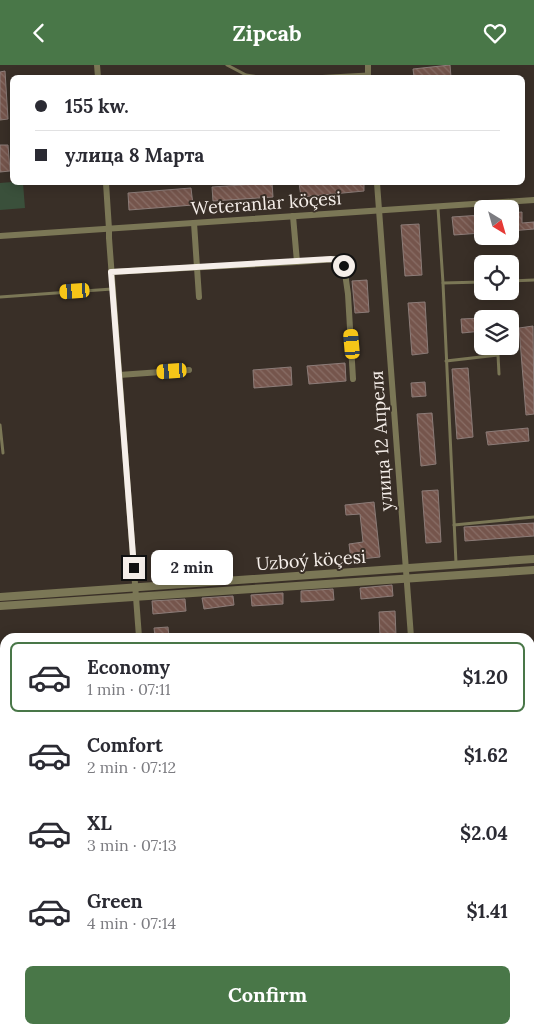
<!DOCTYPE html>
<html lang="en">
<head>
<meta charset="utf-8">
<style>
	:root { --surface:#fff; --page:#f7f7f7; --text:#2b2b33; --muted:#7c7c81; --line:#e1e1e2; --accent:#497748 }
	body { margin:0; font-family:Lora,serif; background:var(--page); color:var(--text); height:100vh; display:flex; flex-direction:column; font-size:19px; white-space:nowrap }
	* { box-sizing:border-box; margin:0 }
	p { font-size:16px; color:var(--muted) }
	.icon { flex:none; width:28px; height:28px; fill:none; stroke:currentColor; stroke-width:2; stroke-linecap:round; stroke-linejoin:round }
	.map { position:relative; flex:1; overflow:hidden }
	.side { position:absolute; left:0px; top:568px; width:535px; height:401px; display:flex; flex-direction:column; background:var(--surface); border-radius:15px 15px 0 0; box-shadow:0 2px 12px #0003 }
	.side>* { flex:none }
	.top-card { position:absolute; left:10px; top:10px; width:515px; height:110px; border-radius:8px; box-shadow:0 2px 12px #0003; display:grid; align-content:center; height:110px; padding:0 25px; background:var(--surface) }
	.needle { width:32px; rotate:143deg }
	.tools { position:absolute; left:474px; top:135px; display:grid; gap:10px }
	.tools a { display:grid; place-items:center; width:45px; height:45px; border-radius:8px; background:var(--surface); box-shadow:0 2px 12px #0003; font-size:25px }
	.end { position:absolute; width:22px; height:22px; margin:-11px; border:6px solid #f5eee9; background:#111; box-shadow:0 0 0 2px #111 }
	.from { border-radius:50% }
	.bubble { position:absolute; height:35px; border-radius:8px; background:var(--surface); box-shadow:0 2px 12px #0003; font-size:16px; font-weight:700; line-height:35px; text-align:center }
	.car { position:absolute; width:15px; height:30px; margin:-15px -8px; border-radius:6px; box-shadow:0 0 4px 1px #0007; background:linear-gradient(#f5c518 24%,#345 0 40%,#f5c518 0 76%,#345 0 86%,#f5c518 0) }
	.top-card b { display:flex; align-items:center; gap:18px; height:48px; font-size:19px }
	.top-card b+b { border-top:1px solid var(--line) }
	.top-card i { width:12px; height:12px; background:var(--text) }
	ul { padding:9px 0 0; list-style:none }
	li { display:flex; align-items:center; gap:15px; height:70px; margin:0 10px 8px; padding:0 15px; border:2px solid transparent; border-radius:8px }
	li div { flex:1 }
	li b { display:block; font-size:19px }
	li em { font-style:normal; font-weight:700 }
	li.selected { border-color:var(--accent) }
	li>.icon { width:45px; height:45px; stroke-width:1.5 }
	.primary-button { display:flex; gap:10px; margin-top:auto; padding:10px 25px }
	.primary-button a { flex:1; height:58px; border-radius:8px; background:var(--accent); color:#fff; font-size:20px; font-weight:700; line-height:58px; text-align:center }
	header { display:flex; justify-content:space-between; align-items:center; height:65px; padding:0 25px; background:var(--accent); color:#fff; font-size:22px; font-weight:700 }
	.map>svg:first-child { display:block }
	.pitch { fill:#3a503b }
	.building { fill:url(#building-back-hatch); stroke:#8c7c78 }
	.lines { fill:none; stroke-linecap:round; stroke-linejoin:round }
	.service { stroke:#7b7756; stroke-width:3 }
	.minor { stroke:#7b7756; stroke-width:6 }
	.tertiary { stroke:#7b7756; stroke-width:8 }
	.secondary { stroke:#a59d69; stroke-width:9 }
	.route { stroke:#f5eee9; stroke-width:6 }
	.labels { text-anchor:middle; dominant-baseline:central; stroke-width:4; stroke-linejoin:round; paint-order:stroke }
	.street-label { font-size:18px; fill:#f5eee9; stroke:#392f27 }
</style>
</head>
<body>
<header><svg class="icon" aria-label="back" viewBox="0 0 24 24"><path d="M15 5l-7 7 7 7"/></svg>Zipcab<svg class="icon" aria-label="heart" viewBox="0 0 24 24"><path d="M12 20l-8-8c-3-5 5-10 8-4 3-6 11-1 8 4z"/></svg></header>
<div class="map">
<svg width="534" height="968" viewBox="0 0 534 968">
	<defs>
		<pattern id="building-back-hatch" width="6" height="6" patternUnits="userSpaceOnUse" patternTransform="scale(1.25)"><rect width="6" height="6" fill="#75554c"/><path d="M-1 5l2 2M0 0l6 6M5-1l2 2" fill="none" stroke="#896e66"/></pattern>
	</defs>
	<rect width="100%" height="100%" fill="#392f27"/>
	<polygon class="pitch" points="12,117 23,118 25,143 0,145 0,118"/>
	<g class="building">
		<polygon points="450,0 451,12 414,12 413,4"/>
		<polygon points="5,6 8,54 0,55 0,7"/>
		<polygon points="0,80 8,80 10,106 0,107"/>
		<polygon points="272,118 273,132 213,136 212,122"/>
		<polygon points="299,118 364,118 364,126 301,132"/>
		<polygon points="191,123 193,140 129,145 128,128"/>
		<polygon points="522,147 522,158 534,157 534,164 510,166 510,148"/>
		<polygon points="482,150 482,168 454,170 452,152"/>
		<polygon points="419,159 422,210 405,211 401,160"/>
		<polygon points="367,215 369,247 355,248 352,216"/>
		<polygon points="425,237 428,288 412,290 408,238"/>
		<polygon points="482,253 482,266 462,268 461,254"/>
		<polygon points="533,261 534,349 526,350 519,263"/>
		<polygon points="345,298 346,316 309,319 307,301"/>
		<polygon points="291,302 292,320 254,323 253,305"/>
		<polygon points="468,303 473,372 457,374 452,304"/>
		<polygon points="425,317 426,331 412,332 411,318"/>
		<polygon points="432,348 436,399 421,401 417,349"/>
		<polygon points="528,363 529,376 488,380 486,367"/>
		<polygon points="438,425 441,477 426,478 422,426"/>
		<polygon points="374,437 380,492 351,495 349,479 363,477 360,449 346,450 345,440"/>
		<polygon points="534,458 534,471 465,476 464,462"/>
		<polygon points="392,520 393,531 361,534 360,523"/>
		<polygon points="333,524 334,535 301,537 301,526"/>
		<polygon points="283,528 283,539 252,541 251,530"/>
		<polygon points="233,531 234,540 204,544 202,533"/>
		<polygon points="185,534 186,546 153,549 152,536"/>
		<polygon points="395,546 396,571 380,572 379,547"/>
		<polygon points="168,562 169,572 155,572 154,563"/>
	</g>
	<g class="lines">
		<g class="service">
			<polyline points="227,0 246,10 259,12"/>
			<polyline points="313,12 368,9"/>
			<polyline points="438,143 443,218 456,498"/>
			<polyline points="510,216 534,215"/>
			<polyline points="443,218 482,217"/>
			<polyline points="0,232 112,224"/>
			<polyline points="446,296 498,290 499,309"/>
			<polyline points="0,360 3,388"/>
			<polyline points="454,460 534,452"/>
		</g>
		<g class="minor">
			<polyline points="97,0 98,12"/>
			<polyline points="368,0 368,12"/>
			<polyline points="106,118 109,164 109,173 139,572"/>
			<polyline points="377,118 411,572"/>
			<polyline points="194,158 199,232"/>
			<polyline points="0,171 534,135"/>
			<polyline points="297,197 336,194 340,197 344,201 348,229 353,314"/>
			<polyline points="111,207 297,197 293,151"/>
			<polyline points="119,310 189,305"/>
			<polyline points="0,850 5,850"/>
			<polyline points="168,964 168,968"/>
			<polyline points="505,964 509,968"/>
		</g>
		<g class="tertiary">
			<polyline points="0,532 534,494"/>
			<path d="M0,541C178,528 356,518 534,505"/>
		</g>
		<g class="secondary">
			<polyline points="530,748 534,744"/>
			<polyline points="332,968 336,964"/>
		</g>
	</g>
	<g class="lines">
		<path class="route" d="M134,503L111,207L331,194C337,194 340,197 344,201"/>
	</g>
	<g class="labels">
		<g class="street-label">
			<text transform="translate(266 138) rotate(-4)">Weteranlar köçesi</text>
			<text transform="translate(381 376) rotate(-94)">улица 12 Апреля</text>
			<text transform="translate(311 495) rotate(-4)">Uzboý köçesi</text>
		</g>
	</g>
</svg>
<div class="tools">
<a><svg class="needle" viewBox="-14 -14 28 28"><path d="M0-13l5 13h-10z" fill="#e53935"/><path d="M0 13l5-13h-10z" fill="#7c7c81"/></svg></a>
<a><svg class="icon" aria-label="locate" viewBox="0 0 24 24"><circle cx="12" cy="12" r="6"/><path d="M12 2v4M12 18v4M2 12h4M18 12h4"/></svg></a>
<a><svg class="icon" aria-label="layers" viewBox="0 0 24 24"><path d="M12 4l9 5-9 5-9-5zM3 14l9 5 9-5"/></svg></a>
</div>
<i class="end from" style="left:344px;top:201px"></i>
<i class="end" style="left:134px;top:503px"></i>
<div class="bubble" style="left:151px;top:485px;width:82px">2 min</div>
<i class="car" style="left:75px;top:226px;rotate:266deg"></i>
<i class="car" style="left:352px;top:279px;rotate:355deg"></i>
<i class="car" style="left:172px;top:306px;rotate:266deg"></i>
<div class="top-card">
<b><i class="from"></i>155 kw.</b>
<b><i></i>улица 8 Марта</b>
</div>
<section class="side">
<ul>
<li class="selected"><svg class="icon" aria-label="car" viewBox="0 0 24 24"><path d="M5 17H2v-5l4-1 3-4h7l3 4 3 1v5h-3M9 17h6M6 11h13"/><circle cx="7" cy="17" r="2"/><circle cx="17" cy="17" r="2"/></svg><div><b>Economy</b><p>1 min · 07:11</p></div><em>$1.20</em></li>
<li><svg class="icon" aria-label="car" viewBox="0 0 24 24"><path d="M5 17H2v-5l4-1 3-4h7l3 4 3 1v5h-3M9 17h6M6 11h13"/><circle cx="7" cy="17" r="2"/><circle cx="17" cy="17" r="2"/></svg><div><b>Comfort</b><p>2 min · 07:12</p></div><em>$1.62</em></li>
<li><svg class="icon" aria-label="car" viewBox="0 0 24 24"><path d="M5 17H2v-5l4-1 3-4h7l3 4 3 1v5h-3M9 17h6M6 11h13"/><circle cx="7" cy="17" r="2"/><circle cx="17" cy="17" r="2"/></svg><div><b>XL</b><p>3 min · 07:13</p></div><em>$2.04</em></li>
<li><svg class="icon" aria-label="car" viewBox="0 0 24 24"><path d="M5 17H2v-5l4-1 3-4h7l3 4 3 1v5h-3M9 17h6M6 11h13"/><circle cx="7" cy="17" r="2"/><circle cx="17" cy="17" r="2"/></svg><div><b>Green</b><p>4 min · 07:14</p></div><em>$1.41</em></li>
</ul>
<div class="primary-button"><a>Confirm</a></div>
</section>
</div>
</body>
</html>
